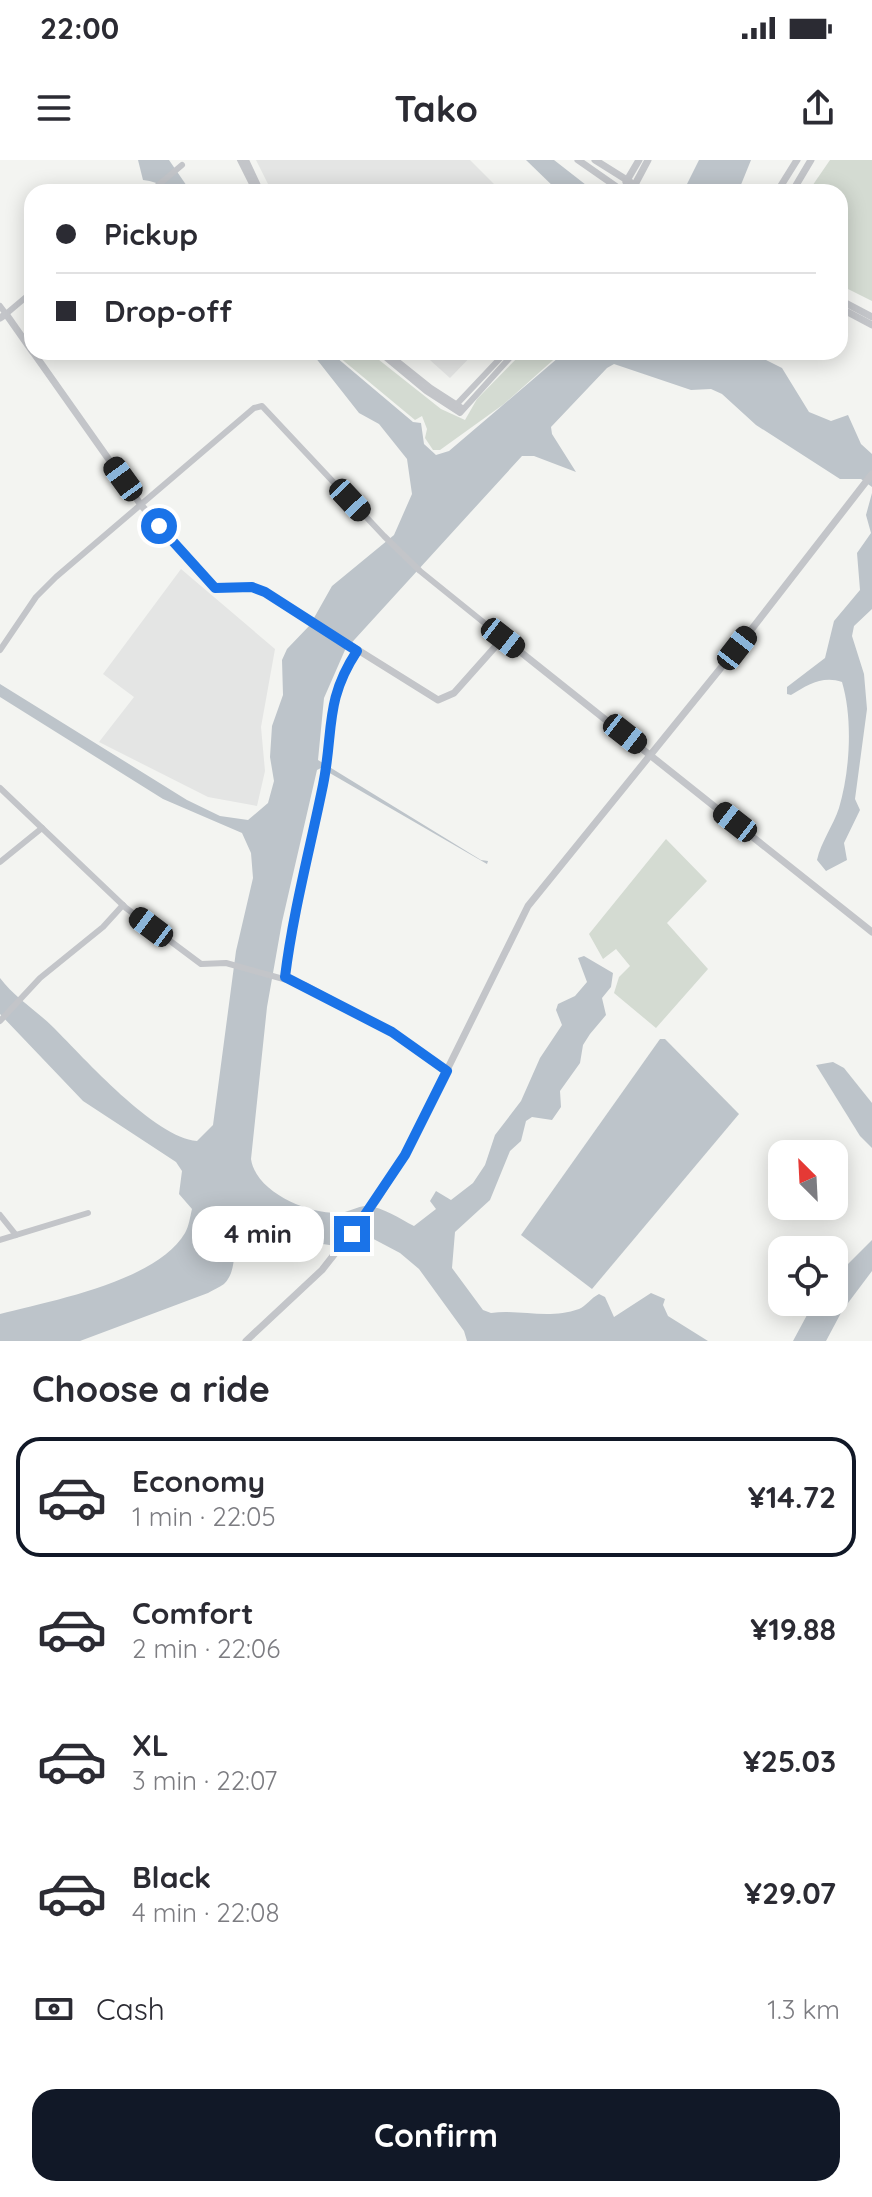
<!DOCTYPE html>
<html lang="en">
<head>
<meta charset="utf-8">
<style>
	:root { --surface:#fff; --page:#f7f7f7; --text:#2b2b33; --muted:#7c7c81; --line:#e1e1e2; --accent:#111827 }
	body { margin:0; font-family:Quicksand,sans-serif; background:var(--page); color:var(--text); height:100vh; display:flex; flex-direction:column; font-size:30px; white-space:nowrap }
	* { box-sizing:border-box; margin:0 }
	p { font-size:26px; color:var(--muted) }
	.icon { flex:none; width:44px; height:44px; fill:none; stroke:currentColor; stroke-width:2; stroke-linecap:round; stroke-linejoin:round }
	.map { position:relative; height:1181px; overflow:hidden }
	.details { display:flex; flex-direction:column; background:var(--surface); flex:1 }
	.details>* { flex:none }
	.banner { position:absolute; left:24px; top:24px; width:824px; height:176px; border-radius:24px; box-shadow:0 4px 20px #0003; display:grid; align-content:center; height:176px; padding:0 32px; background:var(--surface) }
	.needle { width:52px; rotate:336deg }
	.controls { position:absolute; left:768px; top:980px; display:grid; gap:16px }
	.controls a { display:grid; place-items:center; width:80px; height:80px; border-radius:16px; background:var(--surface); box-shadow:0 4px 20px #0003; font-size:40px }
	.end { position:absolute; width:36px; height:36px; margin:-18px; border:10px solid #1a73e8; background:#fff; box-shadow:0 0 0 4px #fff }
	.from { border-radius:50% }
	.bubble { position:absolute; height:56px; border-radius:24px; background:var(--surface); box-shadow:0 4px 20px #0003; font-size:26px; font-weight:800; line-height:56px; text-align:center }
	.car { position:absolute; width:24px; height:48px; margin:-24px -12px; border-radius:10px; box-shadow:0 0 6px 2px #0007; background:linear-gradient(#222 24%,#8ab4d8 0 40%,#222 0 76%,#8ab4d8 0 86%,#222 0) }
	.banner b { display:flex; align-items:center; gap:28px; height:76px; font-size:30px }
	.banner b+b { border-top:2px solid var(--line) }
	.banner i { width:20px; height:20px; background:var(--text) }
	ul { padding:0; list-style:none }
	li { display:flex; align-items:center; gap:24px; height:120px; margin:0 16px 12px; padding:0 16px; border:4px solid transparent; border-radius:24px }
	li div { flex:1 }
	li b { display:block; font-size:30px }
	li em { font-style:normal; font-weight:800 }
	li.active { border-color:var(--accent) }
	li>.icon { width:72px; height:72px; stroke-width:1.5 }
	h2 { padding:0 32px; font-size:36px; line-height:96px }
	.pay { display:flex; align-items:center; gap:20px; height:88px; padding:0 32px; font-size:30px }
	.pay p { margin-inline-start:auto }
	.cta { display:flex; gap:16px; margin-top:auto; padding:16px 32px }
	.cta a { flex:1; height:92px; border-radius:24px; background:var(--accent); color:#fff; font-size:32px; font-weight:800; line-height:92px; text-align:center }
	.status { display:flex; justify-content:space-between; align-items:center; height:56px; padding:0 40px; background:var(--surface); direction:ltr }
	.status svg { height:22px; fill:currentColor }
	header { display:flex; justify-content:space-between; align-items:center; height:104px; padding:0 32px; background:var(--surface); font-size:36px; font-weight:800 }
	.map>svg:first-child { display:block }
	.built { fill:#e4e5e4 }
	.green { fill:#d4dbd2 }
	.water { fill:#bdc4ca }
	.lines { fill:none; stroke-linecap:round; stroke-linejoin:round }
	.minor { stroke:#c3c5c9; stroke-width:6 }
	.tertiary { stroke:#c3c5c9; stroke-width:7 }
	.route { stroke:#1a73e8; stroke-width:10 }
</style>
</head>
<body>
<div class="status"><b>22:00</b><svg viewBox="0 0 49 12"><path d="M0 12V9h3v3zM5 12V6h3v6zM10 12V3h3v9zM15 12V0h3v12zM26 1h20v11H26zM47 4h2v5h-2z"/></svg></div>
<header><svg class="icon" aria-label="menu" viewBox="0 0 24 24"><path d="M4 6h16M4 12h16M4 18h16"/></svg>Tako<svg class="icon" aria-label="share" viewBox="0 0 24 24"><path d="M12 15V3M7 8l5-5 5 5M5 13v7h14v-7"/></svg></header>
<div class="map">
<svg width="872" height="1181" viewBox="0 0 872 1181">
	<rect width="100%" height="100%" fill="#f3f4f1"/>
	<g class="built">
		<polygon points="256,0 470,0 502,32 272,32"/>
		<polygon points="421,192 475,192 450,218"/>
		<polygon points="181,409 275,489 261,567 265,611 257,646 208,637 99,582 134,537 103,514"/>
	</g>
	<g class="green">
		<polygon points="830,0 872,0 872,141 840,125 840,32 808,32"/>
		<polygon points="333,192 369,192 441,249 465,260 477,239 523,192 562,192 504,244 440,290 433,290 425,278 427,269 422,256 415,260"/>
		<polygon points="666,679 707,721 667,763 708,809 656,868 614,833 619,817 630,806 616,789 603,799 589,774"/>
	</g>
	<g class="water">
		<path d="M138,0H169L191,32C172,32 161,22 143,20Z"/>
		<polygon points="526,0 554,0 595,32 559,32"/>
		<polygon points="699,0 751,0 738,32 683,32"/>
		<path d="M311,192H330L413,262L421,263L424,284L436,295L449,291L565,192H750L782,208L809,252L831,261L848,255L861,284L872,294V327L861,319H840L756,265L722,234L711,229L691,230L614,204L607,208L551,267L552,274L576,312L534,296H522L345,490L324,538L318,600L481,700L488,701L487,704L321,608L317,610L282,762L267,847L251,999C256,1032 306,1053 337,1053C348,1053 357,1046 367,1046C383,1047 400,1059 414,1066L436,1049L430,1041L436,1031L451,1040L473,1023L485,1005L495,975L521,941L540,898L562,865L556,850L558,844L575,836L587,822L578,798L584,796L613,813L611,827L602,838L606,855L590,874L583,885L580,903L560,931L561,947L552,960L532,957L526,961L521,981L510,991L490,1040L455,1072L452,1108L483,1150L491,1153C520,1149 548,1160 579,1149C586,1146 591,1138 599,1134L605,1137L614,1157L651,1133L665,1139L663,1145L668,1156L708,1181H467L464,1171L419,1109L400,1093L347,1065L336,1086L316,1083L260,1050C222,1057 245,1104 224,1124C220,1127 213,1130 208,1133L80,1181H0V1154C51,1141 157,1121 185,1073C189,1066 190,1057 192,1049L179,1034L182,1011L176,1002L83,941L0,854V818C15,838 36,850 54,868C84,898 155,978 197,981L213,965L236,791L253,718L251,693L242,673L163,639L0,537V524L187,640L220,656L248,660L268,643L274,621L270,597L272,566L283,535L282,500L287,489L310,465L332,426L394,375L412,334L407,299L379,264L359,253Z"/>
		<path d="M872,333V449L854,466L852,476L864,514L867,549L855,639L860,650L844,683L847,700L826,711L817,700C821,682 833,666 839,648C850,611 853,559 842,522C823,515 807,525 791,535L787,534V527L825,498L834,461L860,430L857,393L871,373L866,355Z"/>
		<polygon points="660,879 665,879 739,954 592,1129 521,1075"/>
		<polygon points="833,902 844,908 872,943 872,988 860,976 816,905"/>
		<polygon points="872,1080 872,1111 842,1151 826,1181 793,1181 814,1142 834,1142 834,1118"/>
	</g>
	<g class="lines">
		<g class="minor">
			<polyline points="240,0 256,32"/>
			<polyline points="246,0 261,32"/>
			<polyline points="150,32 182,5"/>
			<polyline points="0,146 6,154 32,132"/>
			<polyline points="379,192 426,231 460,253 515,192"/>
			<polyline points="386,192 431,228 462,248"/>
			<polyline points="456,245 506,192"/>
			<polyline points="0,490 36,437 56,417 254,248 262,246 384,376 420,411 503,478"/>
			<polyline points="0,628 126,748 201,804 226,803 305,825 392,872 447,911"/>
			<polyline points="0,702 42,668"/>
			<path d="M285,817C293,752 310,689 323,625C334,574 326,538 357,491"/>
			<polyline points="0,861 40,818 103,767 123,745"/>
			<polyline points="0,1055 16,1075"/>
			<polyline points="0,1080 88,1053"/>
		</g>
		<g class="tertiary">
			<polyline points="578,0 624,32"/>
			<polyline points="595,0 646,32"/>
			<polyline points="626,22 639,0"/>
			<polyline points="631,32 648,0"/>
			<polyline points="777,32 797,0"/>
			<polyline points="792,32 811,0"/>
			<polyline points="840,140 872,157"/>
			<polyline points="840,148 872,165"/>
			<polyline points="0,158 6,154 32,191"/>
			<polyline points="33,192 141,345 215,428 252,427 265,432 438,540 454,533 503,478 872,772"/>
			<polyline points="246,1181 322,1110 377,1040 405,995 528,746 737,488 872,314"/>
		</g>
	</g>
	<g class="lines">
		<path class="route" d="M159,366L215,428L252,427L265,432L357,491C324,541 334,571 323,625C310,689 293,752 285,817L392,872L447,911L405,995L352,1074"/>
	</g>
</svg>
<div class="controls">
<a><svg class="needle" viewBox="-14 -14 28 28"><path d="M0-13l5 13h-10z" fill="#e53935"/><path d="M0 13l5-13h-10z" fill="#7c7c81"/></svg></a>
<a><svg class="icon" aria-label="locate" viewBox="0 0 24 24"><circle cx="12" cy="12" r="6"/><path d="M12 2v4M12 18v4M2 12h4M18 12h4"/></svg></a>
</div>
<i class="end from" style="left:159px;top:366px"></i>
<i class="end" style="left:352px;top:1074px"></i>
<div class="bubble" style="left:192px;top:1046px;width:132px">4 min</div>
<i class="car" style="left:123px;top:319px;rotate:324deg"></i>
<i class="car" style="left:350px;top:340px;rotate:137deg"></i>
<i class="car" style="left:503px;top:478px;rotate:128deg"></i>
<i class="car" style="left:737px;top:488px;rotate:38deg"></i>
<i class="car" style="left:625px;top:574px;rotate:128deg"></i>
<i class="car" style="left:735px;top:662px;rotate:308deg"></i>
<i class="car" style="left:151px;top:767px;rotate:307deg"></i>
<div class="banner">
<b><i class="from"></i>Pickup</b>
<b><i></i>Drop-off</b>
</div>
</div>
<section class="details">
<h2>Choose a ride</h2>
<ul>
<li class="active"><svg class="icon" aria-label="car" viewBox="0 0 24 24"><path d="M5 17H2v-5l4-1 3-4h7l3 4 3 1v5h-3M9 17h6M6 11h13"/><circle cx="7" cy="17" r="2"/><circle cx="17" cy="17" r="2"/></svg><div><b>Economy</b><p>1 min · 22:05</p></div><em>¥14.72</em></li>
<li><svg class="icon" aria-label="car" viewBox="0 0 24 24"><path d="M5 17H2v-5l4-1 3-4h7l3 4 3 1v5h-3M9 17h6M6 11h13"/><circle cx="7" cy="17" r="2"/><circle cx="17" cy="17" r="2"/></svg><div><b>Comfort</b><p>2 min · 22:06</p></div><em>¥19.88</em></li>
<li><svg class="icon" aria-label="car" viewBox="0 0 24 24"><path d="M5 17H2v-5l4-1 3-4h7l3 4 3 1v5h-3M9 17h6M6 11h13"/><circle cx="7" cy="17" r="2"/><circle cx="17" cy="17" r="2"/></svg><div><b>XL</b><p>3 min · 22:07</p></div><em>¥25.03</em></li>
<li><svg class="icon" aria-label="car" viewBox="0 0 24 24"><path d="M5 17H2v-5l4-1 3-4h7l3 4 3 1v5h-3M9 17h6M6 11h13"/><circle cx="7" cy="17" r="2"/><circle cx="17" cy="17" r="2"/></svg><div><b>Black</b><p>4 min · 22:08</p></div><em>¥29.07</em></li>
</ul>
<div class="pay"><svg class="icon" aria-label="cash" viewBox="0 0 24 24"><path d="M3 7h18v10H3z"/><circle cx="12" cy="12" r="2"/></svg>Cash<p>1.3 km</p></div>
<div class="cta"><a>Confirm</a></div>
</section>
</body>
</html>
